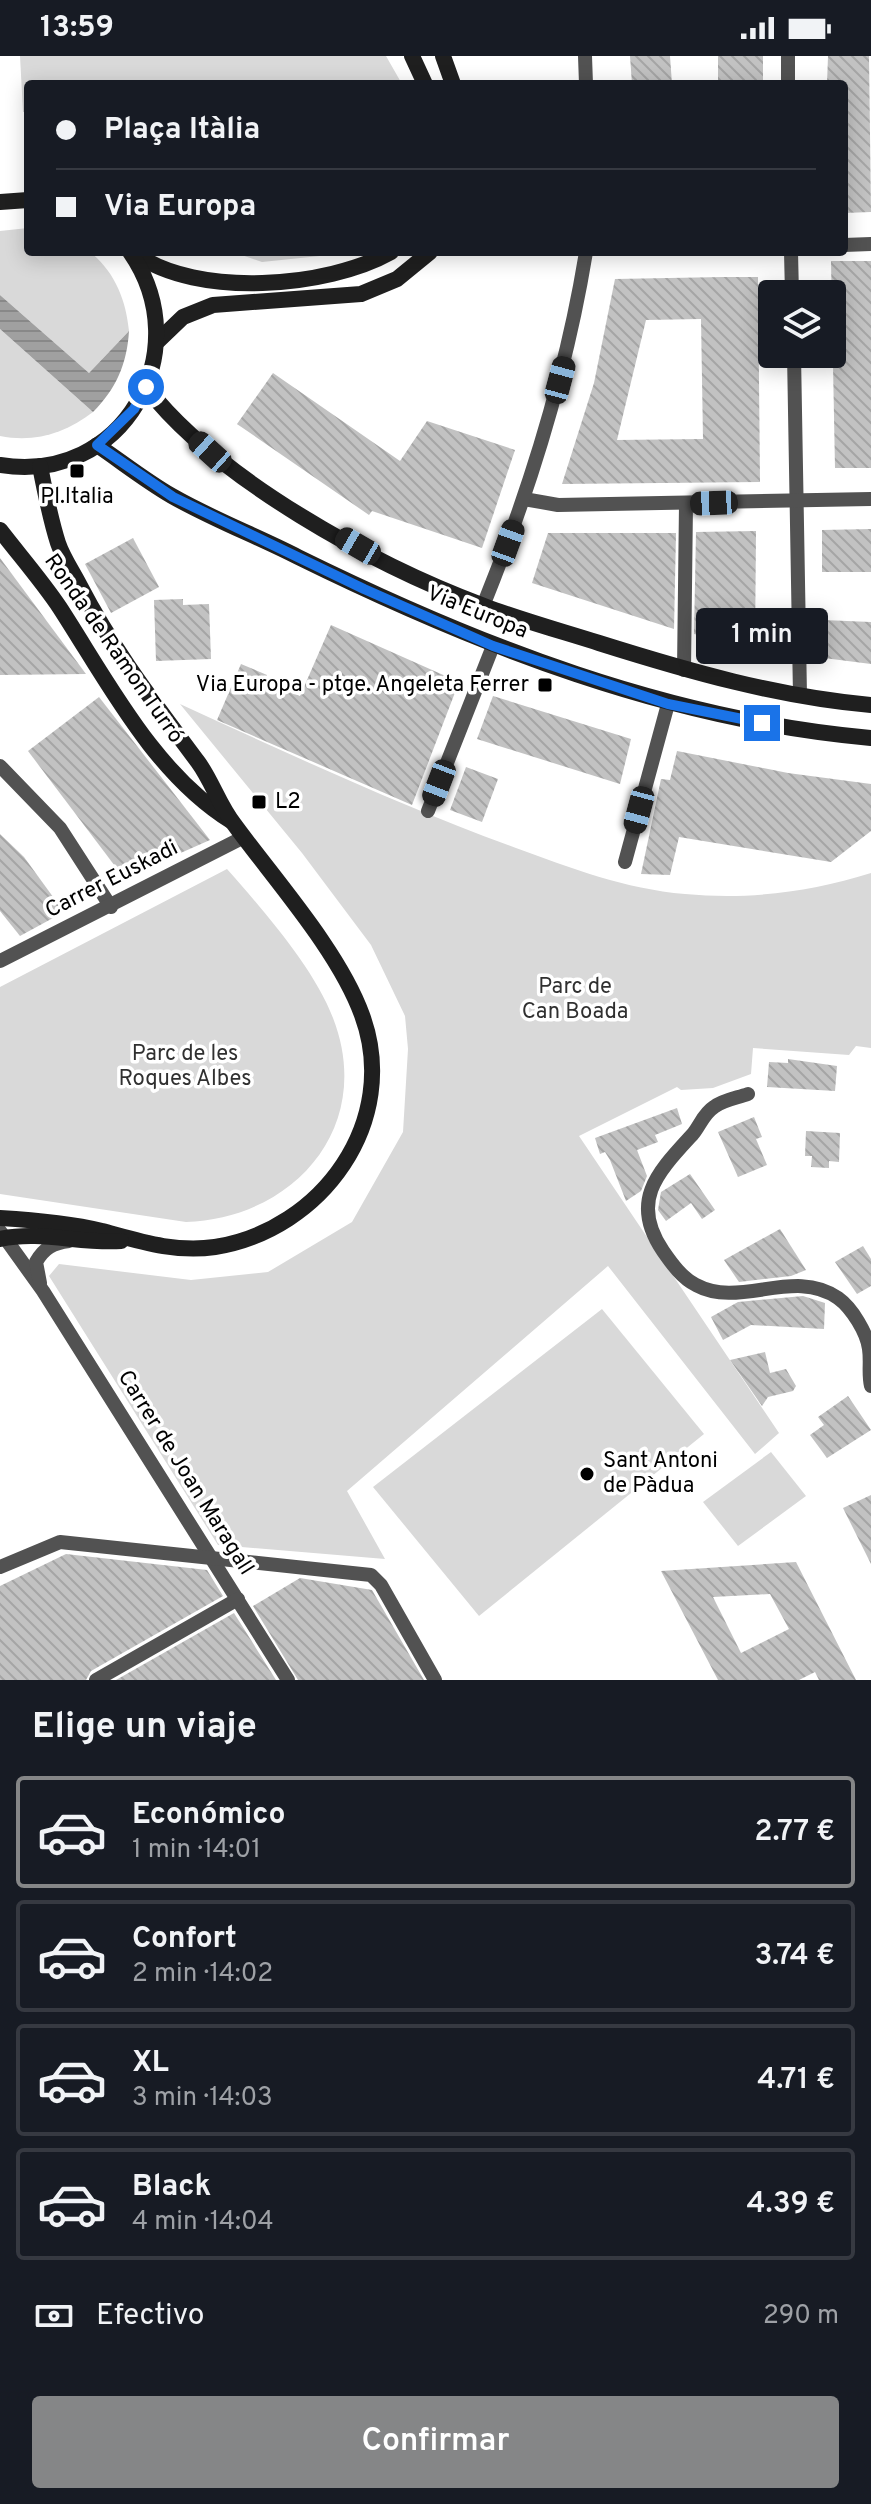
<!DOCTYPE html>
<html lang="es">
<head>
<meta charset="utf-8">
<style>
	:root { --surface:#171b24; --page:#20242c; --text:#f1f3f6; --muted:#9ea1a6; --line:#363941; --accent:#858687 }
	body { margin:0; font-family:Overpass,sans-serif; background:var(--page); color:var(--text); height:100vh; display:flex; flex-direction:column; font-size:30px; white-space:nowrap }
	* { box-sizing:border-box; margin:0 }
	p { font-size:26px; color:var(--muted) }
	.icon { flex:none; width:44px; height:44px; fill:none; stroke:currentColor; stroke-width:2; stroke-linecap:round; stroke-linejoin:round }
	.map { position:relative; height:1624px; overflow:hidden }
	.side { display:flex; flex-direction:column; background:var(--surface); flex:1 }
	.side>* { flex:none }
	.banner { position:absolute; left:24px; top:24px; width:824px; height:176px; border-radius:8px; box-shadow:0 4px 20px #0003; display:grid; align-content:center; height:176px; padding:0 32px; background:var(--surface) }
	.tools { position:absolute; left:758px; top:224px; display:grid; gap:16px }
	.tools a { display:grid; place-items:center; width:88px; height:88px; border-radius:8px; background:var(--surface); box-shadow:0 4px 20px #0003; font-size:40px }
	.end { position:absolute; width:36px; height:36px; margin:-18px; border:10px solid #1a73e8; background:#fff; box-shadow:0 0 0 4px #fff }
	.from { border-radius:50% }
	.bubble { position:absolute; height:56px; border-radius:8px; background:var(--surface); box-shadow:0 4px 20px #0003; font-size:26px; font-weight:600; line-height:56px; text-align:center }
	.car { position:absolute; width:24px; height:48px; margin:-24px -12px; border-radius:10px; box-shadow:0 0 6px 2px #0007; background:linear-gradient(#222 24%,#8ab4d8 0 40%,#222 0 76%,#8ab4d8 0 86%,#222 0) }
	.banner b { display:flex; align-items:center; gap:28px; height:76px; font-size:30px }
	.banner b+b { border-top:2px solid var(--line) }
	.banner i { width:20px; height:20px; background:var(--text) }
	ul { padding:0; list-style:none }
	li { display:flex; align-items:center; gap:24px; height:112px; margin:0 16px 12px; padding:0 16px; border:4px solid var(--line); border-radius:8px }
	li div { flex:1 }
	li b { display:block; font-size:30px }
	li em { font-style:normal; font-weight:600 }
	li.current { border-color:var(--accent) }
	li>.icon { width:72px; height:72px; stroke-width:1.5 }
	h2 { padding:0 32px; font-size:36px; line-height:96px }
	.pay { display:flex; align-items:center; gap:20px; height:88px; padding:0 32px; font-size:30px }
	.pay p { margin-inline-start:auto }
	.action { display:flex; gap:16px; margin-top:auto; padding:16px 32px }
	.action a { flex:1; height:92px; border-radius:8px; background:var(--accent); color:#fff; font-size:32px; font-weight:600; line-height:92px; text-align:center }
	.status { display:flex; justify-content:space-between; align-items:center; height:56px; padding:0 40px; background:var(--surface); direction:ltr }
	.status svg { height:22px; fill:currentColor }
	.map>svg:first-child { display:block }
	.park { fill:#d9d9d9 }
	.water { fill:url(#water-rules) }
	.building { fill:url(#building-back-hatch); fill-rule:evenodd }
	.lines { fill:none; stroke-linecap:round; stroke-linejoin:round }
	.street { stroke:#525252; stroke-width:14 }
	.secondary { stroke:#1f1f1f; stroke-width:16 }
	.route { stroke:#1a73e8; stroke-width:10 }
	.poi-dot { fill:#000; stroke:#fff; stroke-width:3 }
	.labels { text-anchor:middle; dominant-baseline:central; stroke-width:7; stroke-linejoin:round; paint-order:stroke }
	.poi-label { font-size:22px; fill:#000; stroke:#fff; text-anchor:start }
	.street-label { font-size:22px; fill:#000; stroke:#fff }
	.park-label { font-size:22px; fill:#303030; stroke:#fff }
</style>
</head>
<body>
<div class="status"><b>13:59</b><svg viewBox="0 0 49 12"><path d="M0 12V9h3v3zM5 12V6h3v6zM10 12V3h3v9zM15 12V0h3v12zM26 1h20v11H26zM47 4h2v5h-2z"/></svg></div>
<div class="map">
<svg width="871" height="1624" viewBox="0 0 871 1624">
	<defs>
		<pattern id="water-rules" width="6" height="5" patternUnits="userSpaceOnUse" patternTransform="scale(2)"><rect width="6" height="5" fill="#a0a0a0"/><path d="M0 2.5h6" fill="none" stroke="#888"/></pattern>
		<pattern id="building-back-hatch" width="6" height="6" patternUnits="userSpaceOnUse" patternTransform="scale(2)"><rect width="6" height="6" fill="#c2c2c2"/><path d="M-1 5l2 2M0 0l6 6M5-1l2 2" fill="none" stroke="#a5a5a5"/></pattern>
	</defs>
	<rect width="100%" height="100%" fill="#fff"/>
	<g class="park">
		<polygon points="20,0 386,0 402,28 28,28 28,56 23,56"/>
		<path d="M28,172V196H90C115,216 126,244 129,275L89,317L0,239V175Z"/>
		<polygon points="233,196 358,196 262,206"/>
		<path d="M0,273L93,356C66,377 35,387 0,380Z"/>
		<path d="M180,648C291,699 401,750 516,792C571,812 625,833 685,838C749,844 810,836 871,817V992L856,990L849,999L753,992L751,1018L713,1032L681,1034L677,1031L579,1080L779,1377L755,1398L608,1210L347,1435L385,1503L218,1489L49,1220L59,1208L191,1224L268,1216L352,1166L403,1076L408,993L405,960L371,889L302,797Z"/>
		<path d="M227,813C263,854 314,912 333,962C375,1070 295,1162 186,1166L0,1138V931Z"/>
		<polygon points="602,1253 704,1378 479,1560 373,1431"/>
		<polygon points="771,1396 806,1440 738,1490 703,1446"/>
	</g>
	<path class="water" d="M0,239L89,317L129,275C127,308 116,333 93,356L0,273Z"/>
	<g class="building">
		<polygon points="630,0 670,0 672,28 632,28"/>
		<rect x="718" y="0" width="45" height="28"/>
		<polygon points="828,0 869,0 871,156 844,157 844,28 827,28"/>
		<polygon points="831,205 871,205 871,412 835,412"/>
		<path d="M723,221H758L760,426L562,428L594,327L615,223ZM701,263L703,383L617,384L646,264Z"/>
		<polygon points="273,317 400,405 427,365 515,394 482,492 372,455 369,459 237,368"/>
		<polygon points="871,473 871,516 822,516 822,474"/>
		<polygon points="756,475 755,591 694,578 696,476"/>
		<polygon points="548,477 676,477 674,573 532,527"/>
		<polygon points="133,482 159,531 111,557 85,508"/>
		<polygon points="0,502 86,618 0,619"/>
		<polygon points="183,543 183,549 209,548 211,603 156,605 154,544"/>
		<polygon points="823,564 871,566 871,608 824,602"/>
		<polygon points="331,569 459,626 412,749 217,664 241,608 267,619 265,625 300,640"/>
		<polygon points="493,640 631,683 620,728 477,683"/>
		<polygon points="99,641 210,784 124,822 28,695"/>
		<polygon points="677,695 788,717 871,728 871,775 831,806 679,781 670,819 641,818 661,723 670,724"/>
		<polygon points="466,711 498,723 482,766 450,754"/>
		<polygon points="0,778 24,801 64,856 20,880 0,855"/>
		<polygon points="788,1003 837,1010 835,1035 767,1031 769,1006 788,1007"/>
		<polygon points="677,1052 682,1068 655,1079 658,1086 637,1094 647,1120 641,1135 626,1145 610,1104 605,1096 600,1098 595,1082"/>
		<polygon points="754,1061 762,1081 756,1083 767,1109 738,1121 718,1076"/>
		<polygon points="806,1075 840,1077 839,1106 829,1105 829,1112 811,1111 812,1100 805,1100"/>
		<polygon points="690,1118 715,1154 702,1163 691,1147 666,1165 658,1154 661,1136"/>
		<polygon points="780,1173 806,1214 791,1220 739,1226 724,1204"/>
		<polygon points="863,1190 871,1203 871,1230 857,1238 835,1206"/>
		<polygon points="803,1240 825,1247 824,1273 751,1269 723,1284 711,1261 738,1246"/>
		<polygon points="765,1296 770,1317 786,1313 796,1330 793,1335 768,1341 762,1350 730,1304"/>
		<polygon points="848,1340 871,1374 827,1402 810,1379 824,1369 818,1361"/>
		<polygon points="871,1439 871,1508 843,1452"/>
		<polygon points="66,1498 207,1514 223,1540 91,1615 86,1624 0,1624 0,1530"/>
		<path d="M796,1506L856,1624H819L815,1616L799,1624H718L661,1515ZM770,1538L789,1573L741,1597L713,1541Z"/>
		<polygon points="300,1522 372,1534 424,1624 298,1624 253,1550"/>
		<polygon points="234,1557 276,1624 116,1624"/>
	</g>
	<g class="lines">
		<g class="street">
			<polyline points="585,0 586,28"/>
			<polyline points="788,0 788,28"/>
			<polyline points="844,189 871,188"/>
			<polyline points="791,196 792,238"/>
			<polyline points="794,298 800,639"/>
			<polyline points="524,443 558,449 871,443"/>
			<path d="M483,550C530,434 566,319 586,196"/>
			<polyline points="684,614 686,448"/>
			<polyline points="0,710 60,772 111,851"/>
			<polyline points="428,755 493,590"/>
			<polyline points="625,806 668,648"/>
			<polyline points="0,905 244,781"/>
			<path d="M748,1038C737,1042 723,1044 714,1051C703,1058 700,1070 692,1079C658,1116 629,1145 663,1195C672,1208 682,1222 696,1229C740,1253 794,1211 838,1242C852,1252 867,1277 869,1293C871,1306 868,1317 871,1330"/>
			<polyline points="0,1175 43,1235 288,1624"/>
			<path d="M40,1227L36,1206C44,1192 53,1187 69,1185"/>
			<polyline points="0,1511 60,1486 371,1519 381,1529 435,1624"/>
			<polyline points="96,1624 238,1543"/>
		</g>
		<g class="secondary">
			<polyline points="412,0 425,28"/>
			<polyline points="443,0 453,28"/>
			<polyline points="0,146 28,144"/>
			<path d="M136,198C197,242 327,232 391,196"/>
			<polyline points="158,285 183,261 213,249 361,238 397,223 430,196"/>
			<path d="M146,331C217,423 374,509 484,550C521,564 561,575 599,587C688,615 778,641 871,649"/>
			<path d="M97,389C122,406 146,425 172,440C212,463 257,480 298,501C479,590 668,664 871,682"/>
			<path d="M0,409C123,429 199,295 130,196"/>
			<path d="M0,474C20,500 42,525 60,552C108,626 154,717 231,765"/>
			<path d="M0,1162C34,1164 69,1167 102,1175C139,1185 175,1197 215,1191C322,1174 401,1065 362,959C339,895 274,823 234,768C219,749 212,725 198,706C155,648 113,594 80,530C73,516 63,502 58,487C50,462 45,436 40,410"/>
			<path d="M0,1183C41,1174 80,1188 121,1185"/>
		</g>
	</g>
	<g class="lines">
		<polyline class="route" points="146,331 134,353 97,389 173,441 364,533 493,590 668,648 762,667"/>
	</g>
	<g class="poi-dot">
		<rect x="69" y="407" width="16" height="16" rx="4"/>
		<rect x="537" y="621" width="16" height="16" rx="4"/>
		<rect x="251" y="738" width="16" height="16" rx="4"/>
		<circle cx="587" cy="1418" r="8"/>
	</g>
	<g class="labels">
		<g class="poi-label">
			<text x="77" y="441" text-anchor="middle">Pl.Italia</text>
			<text x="529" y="629" text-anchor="end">Via Europa - ptge. Angeleta Ferrer</text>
			<text x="275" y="746">L2</text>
			<text x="603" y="1405">Sant Antoni<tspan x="603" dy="25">de Pàdua</tspan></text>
		</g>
		<g class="street-label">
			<text transform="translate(477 557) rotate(22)">Via Europa</text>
			<text transform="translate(113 593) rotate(55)">Ronda de Ramon Turró</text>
			<text transform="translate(112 824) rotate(-27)">Carrer Euskadi</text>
			<text transform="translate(185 1417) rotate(58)">Carrer de Joan Maragall</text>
		</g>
		<g class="park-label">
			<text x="575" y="931">Parc de<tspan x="575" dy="25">Can Boada</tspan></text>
			<text x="185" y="998">Parc de les<tspan x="185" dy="25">Roques Albes</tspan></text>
		</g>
	</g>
</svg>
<div class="tools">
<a><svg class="icon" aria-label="layers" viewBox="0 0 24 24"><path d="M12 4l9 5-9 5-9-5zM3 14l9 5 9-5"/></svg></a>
</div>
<i class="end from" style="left:146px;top:331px"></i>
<i class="end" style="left:762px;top:667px"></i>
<div class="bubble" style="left:696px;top:552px;width:132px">1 min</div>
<i class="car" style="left:560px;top:324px;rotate:15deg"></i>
<i class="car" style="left:210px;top:396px;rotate:312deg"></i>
<i class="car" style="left:714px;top:447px;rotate:268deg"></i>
<i class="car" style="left:508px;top:487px;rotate:20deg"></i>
<i class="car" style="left:358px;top:490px;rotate:300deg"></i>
<i class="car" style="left:439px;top:727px;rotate:201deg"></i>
<i class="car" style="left:639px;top:754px;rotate:195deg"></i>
<div class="banner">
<b><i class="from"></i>Plaça Itàlia</b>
<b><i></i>Via Europa</b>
</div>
</div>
<section class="side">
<h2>Elige un viaje</h2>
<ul>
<li class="current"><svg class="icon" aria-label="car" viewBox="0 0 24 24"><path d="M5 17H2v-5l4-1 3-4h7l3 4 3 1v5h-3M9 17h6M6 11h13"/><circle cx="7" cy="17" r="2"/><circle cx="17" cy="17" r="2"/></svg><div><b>Económico</b><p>1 min · 14:01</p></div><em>2.77 €</em></li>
<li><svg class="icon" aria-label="car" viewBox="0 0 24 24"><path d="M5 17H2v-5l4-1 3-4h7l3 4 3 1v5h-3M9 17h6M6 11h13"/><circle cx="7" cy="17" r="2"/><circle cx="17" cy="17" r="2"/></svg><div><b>Confort</b><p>2 min · 14:02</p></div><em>3.74 €</em></li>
<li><svg class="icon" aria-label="car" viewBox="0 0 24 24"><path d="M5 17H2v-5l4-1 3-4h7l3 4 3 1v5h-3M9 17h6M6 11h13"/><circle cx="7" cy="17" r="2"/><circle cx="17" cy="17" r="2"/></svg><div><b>XL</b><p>3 min · 14:03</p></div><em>4.71 €</em></li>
<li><svg class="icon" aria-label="car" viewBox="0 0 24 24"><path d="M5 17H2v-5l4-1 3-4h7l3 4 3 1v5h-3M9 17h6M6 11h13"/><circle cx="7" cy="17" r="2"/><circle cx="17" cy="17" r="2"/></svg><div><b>Black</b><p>4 min · 14:04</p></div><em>4.39 €</em></li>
</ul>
<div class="pay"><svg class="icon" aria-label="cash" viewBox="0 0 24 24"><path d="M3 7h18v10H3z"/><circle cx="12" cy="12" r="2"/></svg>Efectivo<p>290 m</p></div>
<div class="action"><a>Confirmar</a></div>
</section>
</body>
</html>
